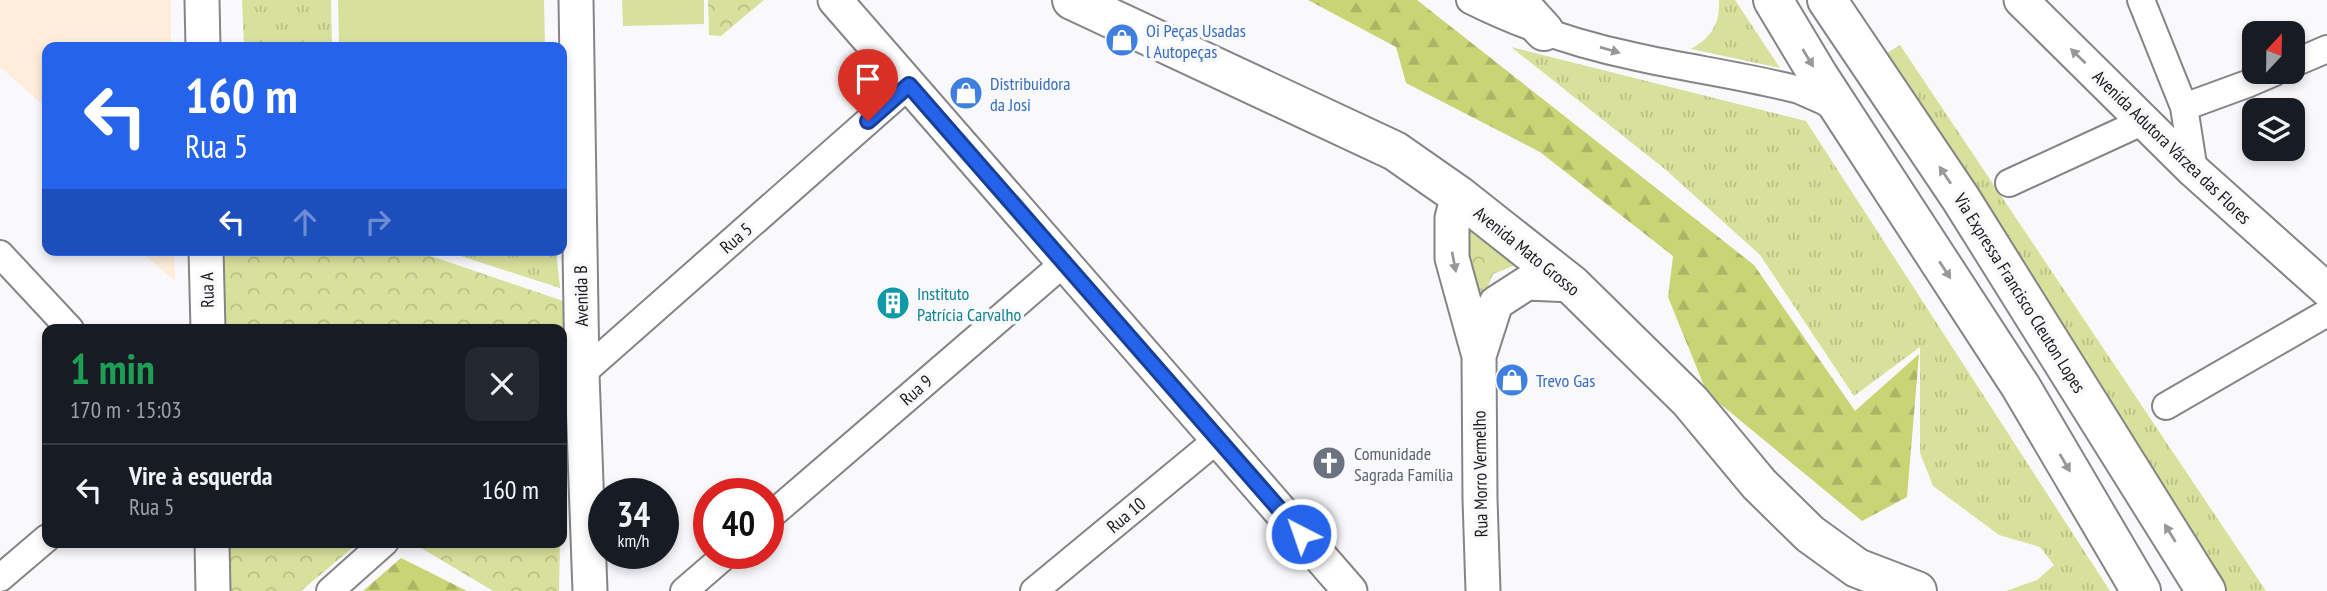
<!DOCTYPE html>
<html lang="pt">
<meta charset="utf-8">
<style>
:root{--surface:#171b24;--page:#242831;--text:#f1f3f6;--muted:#9ea1a6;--line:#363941}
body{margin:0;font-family:"PT Sans Narrow",sans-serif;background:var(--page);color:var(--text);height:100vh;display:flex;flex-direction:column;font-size:26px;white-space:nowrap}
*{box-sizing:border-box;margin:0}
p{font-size:23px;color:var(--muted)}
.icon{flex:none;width:38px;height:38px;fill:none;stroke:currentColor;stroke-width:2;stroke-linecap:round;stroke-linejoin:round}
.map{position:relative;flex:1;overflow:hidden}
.panel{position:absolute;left:42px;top:324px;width:525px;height:224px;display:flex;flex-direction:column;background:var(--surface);border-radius:14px;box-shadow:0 4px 10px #0003}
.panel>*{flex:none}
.guide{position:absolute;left:42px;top:42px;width:525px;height:214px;border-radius:14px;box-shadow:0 4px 10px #0003;background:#2563eb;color:#fff;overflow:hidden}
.needle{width:46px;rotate:22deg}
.fabs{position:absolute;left:2242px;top:21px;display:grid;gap:14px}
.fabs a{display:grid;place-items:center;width:63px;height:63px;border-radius:14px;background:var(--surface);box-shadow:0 4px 10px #0003;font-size:35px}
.speed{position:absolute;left:588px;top:478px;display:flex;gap:14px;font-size:35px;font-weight:700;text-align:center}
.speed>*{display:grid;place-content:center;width:91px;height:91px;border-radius:50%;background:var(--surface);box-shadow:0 4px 10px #0003;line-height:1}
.speed small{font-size:18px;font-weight:400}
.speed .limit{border:10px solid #d22;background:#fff;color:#111}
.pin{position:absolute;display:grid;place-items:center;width:60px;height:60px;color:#fff;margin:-72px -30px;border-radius:50% 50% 50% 0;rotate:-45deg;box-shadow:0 0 7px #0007}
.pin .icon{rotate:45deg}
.me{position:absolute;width:77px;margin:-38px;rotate:319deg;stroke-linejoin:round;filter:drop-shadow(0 0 5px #0008)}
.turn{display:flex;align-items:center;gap:24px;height:147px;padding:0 28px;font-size:32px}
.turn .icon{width:91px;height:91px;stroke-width:2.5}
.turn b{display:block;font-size:49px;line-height:60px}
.lanes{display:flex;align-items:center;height:66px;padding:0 28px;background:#0003;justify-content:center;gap:35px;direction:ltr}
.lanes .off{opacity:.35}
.round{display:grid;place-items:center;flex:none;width:74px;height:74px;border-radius:14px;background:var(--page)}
.overview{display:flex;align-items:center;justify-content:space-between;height:119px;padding:0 28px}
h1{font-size:42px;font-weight:700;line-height:52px;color:#1e9e55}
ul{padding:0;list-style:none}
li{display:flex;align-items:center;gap:21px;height:91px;padding:0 28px;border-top:2px solid var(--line)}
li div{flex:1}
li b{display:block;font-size:26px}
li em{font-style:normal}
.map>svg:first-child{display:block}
.education{fill:#fdedda}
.grass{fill:url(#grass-tufts)}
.forest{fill:url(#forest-firs)}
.park{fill:url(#park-crowns)}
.pitch{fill:#d8e19c}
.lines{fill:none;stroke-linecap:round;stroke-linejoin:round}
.minor-casing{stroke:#848587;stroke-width:30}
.tertiary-casing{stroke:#848587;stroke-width:37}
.secondary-casing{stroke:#848587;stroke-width:42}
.trunk-casing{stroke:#848587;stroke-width:42}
.minor{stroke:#fff;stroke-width:26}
.tertiary{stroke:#fff;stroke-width:33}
.secondary{stroke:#fff;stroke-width:38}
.trunk{stroke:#fff;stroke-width:38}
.oneway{fill:#989898}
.route-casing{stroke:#184099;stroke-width:18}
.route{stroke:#2563eb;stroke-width:12}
.labels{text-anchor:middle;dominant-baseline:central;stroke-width:7;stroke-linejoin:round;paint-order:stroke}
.shop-label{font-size:18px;fill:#366cbe;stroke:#f9f9fc;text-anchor:start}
.street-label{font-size:18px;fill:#19191a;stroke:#f9f9fc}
.culture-label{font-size:18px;fill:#0d838f;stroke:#f9f9fc;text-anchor:start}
.worship-label{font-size:18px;fill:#5b616d;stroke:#f9f9fc;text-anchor:start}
</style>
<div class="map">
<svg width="2327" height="591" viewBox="0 0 2327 591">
<defs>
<pattern id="grass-tufts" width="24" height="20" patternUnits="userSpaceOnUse" patternTransform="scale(1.75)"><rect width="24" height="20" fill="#d8e19c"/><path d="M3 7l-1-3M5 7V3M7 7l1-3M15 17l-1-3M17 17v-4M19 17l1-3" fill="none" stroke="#b9c086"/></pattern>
<pattern id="forest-firs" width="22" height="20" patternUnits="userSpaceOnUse" patternTransform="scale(1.75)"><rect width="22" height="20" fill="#c9d475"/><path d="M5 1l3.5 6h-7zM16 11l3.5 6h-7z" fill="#acb565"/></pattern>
<pattern id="park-crowns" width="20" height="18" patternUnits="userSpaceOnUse" patternTransform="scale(1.75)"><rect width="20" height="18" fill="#d8e19c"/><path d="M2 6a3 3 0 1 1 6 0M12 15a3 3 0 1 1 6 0" fill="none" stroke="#b9c086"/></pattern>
</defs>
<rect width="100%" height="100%" fill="#f9f9fc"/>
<path class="education" d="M0,0h171v47h-124v61l-47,-41z
M139,250h35l1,31z"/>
<path class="grass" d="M242,0h89l1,47h-88z
M1719,0h16l45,68 -89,-19c20,-12 29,-24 28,-49z
M1900,45l366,546h-48l-336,-535z
M1511,47l295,74 304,470h-104l31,-11 17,-15 -14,-18 -41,-12 -66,-49 -13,-33v-106l-66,49 -94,-141 -94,-85z
M442,250h114l4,38z"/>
<path class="forest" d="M1308,0h109l337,265 101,146 64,-57 -12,143 -45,24 -155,-128 -39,-96 5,-41 -133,-104 -134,-69 -10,-36z
M401,558l66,33h-104z"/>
<path class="park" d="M708,0h56l-43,36 -12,-1z
M1475,218l56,41 -38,15 -17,42 -16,-79z
M220,250h193l156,53 -4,55 -3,2v-31h-340z
M419,542l141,1 -1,48h-66l-77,-46z
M227,543h131l-57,48h-73z"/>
<path class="pitch" d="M338,0h206l1,47h-206z
M622,0h82v24l-81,2z"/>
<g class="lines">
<defs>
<path id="minor" d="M1470,0c52,26 109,45 167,57 54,12 109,19 162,33l25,11 14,9
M2141,0l43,107 10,64
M2292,64l35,-15
M2184,107l63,-23 28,-12
M2009,183l135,-62
M0,254l70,75
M562,391l347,-306
M2166,406l161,-93
M768,518l296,-255
M0,578l47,-40
M330,591l55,-49
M684,591l44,-38
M1034,591l184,-152"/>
<path id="tertiary" d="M202,0l1,47
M576,0l6,374 8,217
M835,0l515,591
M2021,0l173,171 133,119
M1458,195l-6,23v40l27,98 1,143 3,92
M206,250l2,79
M1479,356l17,-53 31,-20 45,2
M212,542l1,49"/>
<path id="secondary" d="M1072,0l323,151 63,44 114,90 118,116 69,83 51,50 47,34 60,23"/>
<path id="trunk" d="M1516,0l28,31
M1773,0l45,75 203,312 120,204
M1827,0l134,199 245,392"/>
</defs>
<use href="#minor" class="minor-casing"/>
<use href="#tertiary" class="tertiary-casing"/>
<use href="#secondary" class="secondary-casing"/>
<use href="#trunk" class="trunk-casing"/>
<use href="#minor" class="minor"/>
<use href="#tertiary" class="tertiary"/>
<use href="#secondary" class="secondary"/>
<use href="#trunk" class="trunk"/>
</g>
<defs><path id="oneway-solid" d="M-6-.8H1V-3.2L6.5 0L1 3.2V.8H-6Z" transform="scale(1.75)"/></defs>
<g class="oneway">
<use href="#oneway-solid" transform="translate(1610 50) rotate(16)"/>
<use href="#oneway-solid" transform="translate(2078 56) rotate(-136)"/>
<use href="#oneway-solid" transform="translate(1808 58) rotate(59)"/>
<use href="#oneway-solid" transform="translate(1945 175) rotate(-124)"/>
<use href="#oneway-solid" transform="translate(1454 262) rotate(79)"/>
<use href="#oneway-solid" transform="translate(1945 270) rotate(57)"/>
<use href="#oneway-solid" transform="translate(2065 463) rotate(60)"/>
<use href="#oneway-solid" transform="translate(2170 533) rotate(-122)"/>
</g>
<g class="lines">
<defs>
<path id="route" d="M868,121l41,-36 392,449"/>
</defs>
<use href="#route" class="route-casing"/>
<use href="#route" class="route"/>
</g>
<defs>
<symbol id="shop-disc" viewBox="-11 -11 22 22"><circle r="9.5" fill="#3f7fe0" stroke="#f9f9fc"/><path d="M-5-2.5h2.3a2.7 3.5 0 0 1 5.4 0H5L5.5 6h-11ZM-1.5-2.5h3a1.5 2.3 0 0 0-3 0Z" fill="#fff"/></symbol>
<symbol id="building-disc" viewBox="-11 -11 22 22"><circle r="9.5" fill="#0f9aa8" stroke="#f9f9fc"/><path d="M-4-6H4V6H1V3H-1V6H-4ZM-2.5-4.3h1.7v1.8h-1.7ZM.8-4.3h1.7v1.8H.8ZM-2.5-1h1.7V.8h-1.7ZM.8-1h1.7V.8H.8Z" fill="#fff"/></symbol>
<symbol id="church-disc" viewBox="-11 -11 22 22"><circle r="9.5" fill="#6b7280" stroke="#f9f9fc"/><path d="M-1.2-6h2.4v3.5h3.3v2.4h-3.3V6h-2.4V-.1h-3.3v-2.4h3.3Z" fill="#fff"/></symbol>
</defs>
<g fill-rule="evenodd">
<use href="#shop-disc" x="1103" y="21" width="38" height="38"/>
<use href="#shop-disc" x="947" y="74" width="38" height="38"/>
<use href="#building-disc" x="874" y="284" width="38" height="38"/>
<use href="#shop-disc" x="1493" y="361" width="38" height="38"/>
<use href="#church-disc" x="1310" y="444" width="38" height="38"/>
</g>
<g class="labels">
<g class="shop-label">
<text x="1146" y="30">Oi Peças Usadas<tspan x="1146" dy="21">l Autopeças</tspan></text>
<text x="990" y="83">Distribuidora<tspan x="990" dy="21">da Josi</tspan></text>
<text x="1536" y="380">Trevo Gas</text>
</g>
<g class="street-label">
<text transform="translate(2172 147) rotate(44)">Avenida Adutora Várzea das Flores</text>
<text transform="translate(736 238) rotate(-41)">Rua 5</text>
<text transform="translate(1527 251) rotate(39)">Avenida Mato Grosso</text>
<text transform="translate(207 290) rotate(-91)">Rua A</text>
<text transform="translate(2020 293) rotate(58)">Via Expressa Francisco Cleuton Lopes</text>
<text transform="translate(581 296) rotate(-91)">Avenida B</text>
<text transform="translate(916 390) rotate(-41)">Rua 9</text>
<text transform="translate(1480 474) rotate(-91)">Rua Morro Vermelho</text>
<text transform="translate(1126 515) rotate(-40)">Rua 10</text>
</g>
<g class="culture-label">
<text x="917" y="293">Instituto<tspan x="917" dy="21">Patrícia Carvalho</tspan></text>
</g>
<g class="worship-label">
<text x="1354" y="453">Comunidade<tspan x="1354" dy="21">Sagrada Família</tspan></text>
</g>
</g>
</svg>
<div class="fabs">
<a><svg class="needle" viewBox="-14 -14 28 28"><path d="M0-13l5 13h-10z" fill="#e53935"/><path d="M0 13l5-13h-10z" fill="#9ea1a6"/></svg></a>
<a><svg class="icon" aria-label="layers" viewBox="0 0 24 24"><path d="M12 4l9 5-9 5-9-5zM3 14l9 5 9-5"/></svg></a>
</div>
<div class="speed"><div>34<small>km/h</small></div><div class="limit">40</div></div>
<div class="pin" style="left:868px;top:121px;background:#d93025"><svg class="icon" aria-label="arrive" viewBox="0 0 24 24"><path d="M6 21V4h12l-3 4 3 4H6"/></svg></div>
<svg class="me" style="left:1301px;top:534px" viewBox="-20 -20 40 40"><circle r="17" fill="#2563eb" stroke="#fff" stroke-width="3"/><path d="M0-11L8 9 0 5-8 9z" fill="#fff"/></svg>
<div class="guide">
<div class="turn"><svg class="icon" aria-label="left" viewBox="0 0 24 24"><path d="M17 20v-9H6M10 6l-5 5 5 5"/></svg><div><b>160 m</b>Rua 5</div></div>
<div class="lanes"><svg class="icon" aria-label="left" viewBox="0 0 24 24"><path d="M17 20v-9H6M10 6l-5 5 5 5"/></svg><svg class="icon off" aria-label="ahead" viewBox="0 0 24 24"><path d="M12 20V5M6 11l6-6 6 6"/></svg><svg class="icon off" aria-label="right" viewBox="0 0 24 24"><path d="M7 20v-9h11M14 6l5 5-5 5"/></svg></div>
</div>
<section class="panel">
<div class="overview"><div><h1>1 min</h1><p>170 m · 15:03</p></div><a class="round"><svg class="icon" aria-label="close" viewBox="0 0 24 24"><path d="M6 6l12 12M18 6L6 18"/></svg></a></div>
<ul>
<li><svg class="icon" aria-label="left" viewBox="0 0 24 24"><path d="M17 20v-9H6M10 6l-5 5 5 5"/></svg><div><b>Vire à esquerda</b><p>Rua 5</p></div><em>160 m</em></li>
</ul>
</section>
</div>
